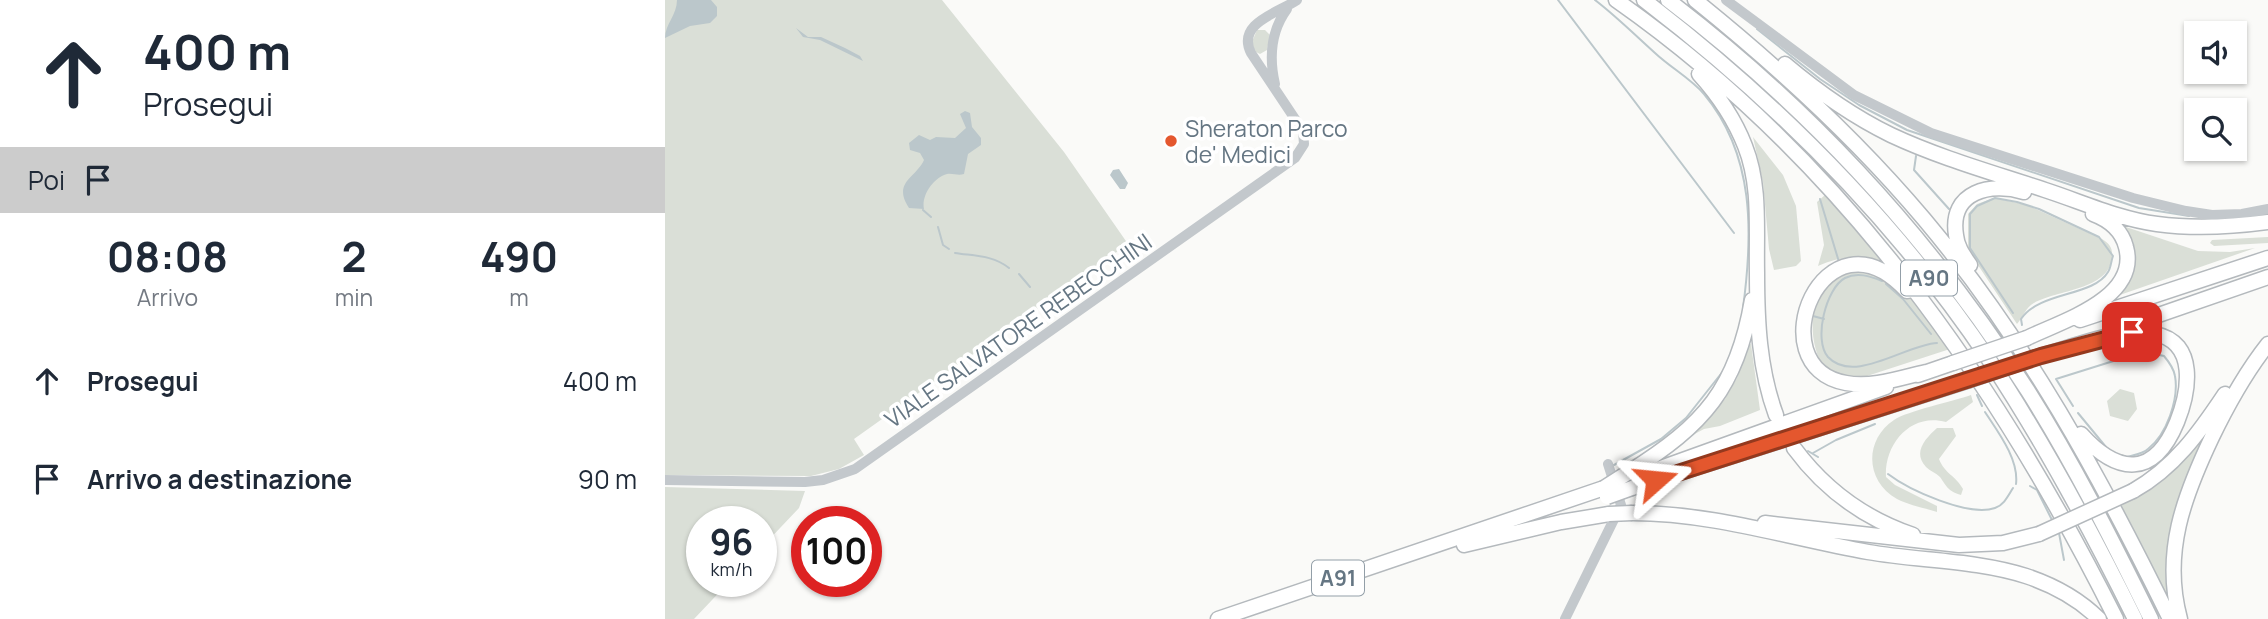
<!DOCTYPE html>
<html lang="it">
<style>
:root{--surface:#fff;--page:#f2f2f3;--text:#1f2937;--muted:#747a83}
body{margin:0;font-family:Manrope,sans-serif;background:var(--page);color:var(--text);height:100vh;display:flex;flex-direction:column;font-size:26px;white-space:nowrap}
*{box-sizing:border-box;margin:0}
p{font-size:23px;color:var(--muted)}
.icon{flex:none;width:38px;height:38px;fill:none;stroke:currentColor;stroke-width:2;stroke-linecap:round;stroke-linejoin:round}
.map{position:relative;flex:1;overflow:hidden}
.details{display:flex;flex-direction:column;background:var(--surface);width:665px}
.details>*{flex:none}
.banner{background:#fff;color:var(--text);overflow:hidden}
.fabs{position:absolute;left:1519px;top:21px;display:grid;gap:14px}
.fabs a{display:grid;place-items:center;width:63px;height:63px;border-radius:0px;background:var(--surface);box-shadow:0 2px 5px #0004;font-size:35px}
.speed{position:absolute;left:21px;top:506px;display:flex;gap:14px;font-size:35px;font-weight:700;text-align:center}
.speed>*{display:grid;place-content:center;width:91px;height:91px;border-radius:50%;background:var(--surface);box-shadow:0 2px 5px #0004;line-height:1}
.speed small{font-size:18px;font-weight:400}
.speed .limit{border:10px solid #d22;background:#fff;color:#111}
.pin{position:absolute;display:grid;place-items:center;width:60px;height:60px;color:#fff;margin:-30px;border-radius:14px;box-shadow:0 4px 10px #0006}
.me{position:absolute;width:77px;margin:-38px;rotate:72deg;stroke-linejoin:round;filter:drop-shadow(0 0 5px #0008)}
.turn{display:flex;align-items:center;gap:24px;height:147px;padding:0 28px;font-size:32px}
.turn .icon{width:91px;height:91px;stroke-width:2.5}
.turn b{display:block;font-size:49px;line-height:60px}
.then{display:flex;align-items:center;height:66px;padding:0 28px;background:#0003;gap:14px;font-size:26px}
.eta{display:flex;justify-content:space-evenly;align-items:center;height:119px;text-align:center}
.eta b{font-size:42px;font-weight:700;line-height:49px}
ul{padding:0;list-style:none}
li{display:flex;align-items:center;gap:21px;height:98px;padding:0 28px}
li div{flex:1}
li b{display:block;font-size:26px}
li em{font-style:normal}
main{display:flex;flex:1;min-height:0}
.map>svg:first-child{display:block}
.green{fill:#dadfd7}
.water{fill:#bbc7cb}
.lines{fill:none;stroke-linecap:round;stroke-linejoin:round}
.stream{stroke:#bbc7cb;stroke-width:2}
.highway-casing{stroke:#b4b9bd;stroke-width:17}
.minor{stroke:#c3c8cc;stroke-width:10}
.highway{stroke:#fff;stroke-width:14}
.highway-bridge-casing{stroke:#b4b9bd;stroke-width:17;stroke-linecap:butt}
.highway-bridge{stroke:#fff;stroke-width:14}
.route-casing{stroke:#94391e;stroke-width:18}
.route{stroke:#e4572e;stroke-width:12}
.poi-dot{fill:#e4572e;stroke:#fff;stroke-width:2.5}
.labels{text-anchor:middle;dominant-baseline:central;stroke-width:7;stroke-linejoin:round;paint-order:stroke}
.shield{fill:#fff;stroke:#939fa8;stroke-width:2}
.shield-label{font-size:21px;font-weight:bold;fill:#657683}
.poi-label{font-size:23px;fill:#657683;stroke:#fff;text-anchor:start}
.street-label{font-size:23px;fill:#657683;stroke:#fff}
</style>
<main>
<section class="details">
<div class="banner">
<div class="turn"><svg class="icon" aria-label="ahead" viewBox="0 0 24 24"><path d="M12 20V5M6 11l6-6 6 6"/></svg><div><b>400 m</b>Prosegui</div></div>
<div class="then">Poi<svg class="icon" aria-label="arrive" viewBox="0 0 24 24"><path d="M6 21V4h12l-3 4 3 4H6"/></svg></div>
</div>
<div class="eta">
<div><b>08:08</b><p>Arrivo</p></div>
<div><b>2</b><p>min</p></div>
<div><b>490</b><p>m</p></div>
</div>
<ul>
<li><svg class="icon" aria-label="ahead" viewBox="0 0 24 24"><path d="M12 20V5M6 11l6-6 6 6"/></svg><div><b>Prosegui</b></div><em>400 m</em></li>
<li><svg class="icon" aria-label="arrive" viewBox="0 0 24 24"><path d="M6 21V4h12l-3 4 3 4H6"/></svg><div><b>Arrivo a destinazione</b></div><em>90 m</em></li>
</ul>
</section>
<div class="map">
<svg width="1603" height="619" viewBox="0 0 1603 619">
<rect width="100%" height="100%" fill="#fafaf8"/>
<path class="green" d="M0,0h277l122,152 64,92 -274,195 10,16 -25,14 -28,7 -146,-1z
M592,30h8l5,5 -3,15 -7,4 -4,-2 -5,-8z
M1088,137l30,38 13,31 5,55 -5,5 -22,4 -5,-21 -6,-67z
M1160,195l66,75c-29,-14 -43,-17 -73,-4l6,-21 -7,-43z
M1329,198l33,7 75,34c7,4 11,9 10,18 -2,33 -56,33 -78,46 -8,4 -11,14 -17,21l-49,-74v-36l9,-10z
M1449,223l84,28 32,1 25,-4 -141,49c28,-33 26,-40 0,-74z
M1603,237v6l-54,3 -4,-3 2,-3z
M1206,270l39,27 40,52 -86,28 -11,2 -30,-12c-17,-31 -15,-76 20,-94 8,-3 20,-2 28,-3z
M1086,344l9,66 -40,16 -16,3 -13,7 34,-37 12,-21 11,-33z
M1455,389l14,4 3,16 -9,12 -18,-5 -3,-15z
M1306,395l2,7 -27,20c-35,-10 -62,22 -60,55l9,8 42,21v6c-12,-4 -29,-7 -40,-13 -32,-18 -33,-59 -3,-79 13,-9 60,-19 77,-25z
M1550,420l-30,75 -13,106 -4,2 -48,-98c46,-23 65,-43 95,-85z
M1272,428h16l3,8 -17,23c6,15 16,16 24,30l-2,6c-13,-4 -14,-8 -21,-18 -4,-4 -10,-6 -14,-10 -14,-15 0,-29 11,-39z
M0,487l140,4 -6,17 -38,40v-26h-59v59h28l-36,38h-29z"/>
<path class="water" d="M12,0h34l6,7v9l-7,7 -20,3 -25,12c0,-14 12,-23 12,-38z
M131,28l12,9h13l24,11 15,8 3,5 -43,-21 -17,-3z
M300,111l5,2 2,14 9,11v7l-13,9 -4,20c-6,2 -11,-1 -17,0 -14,4 -26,22 -23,35l-15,-1c-17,-26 7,-30 15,-48l-4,-7 -10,-3 -1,-7 10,-8 11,5 6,-3 19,1 11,-10 -6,-14z
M454,169l9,14 -3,6h-5l-10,-14 3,-5z"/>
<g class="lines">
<path class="stream" d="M893,0l176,233
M930,0c22,17 40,35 60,53 16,15 35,25 49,41 51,61 49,140 39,214
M1092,29l63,50 39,26 48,25 232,78 50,8
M1251,156l-2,14 35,39
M1155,199l19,63
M258,210l8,7
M273,227l5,18 6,4
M290,253c19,3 38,2 54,15
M354,274l11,13
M1217,281c-12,-5 -25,-9 -37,-3 -19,10 -32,62 -17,79 26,28 79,-13 109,-14
M1221,284l17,15 28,35
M380,300l1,1
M1348,313l-43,-65v-34l7,-8 18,-8 22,4 22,7 60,28 14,19c-2,5 -2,12 -5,16 -15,25 -68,19 -87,47l1,6
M1148,316l11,3
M1312,395l5,11
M1408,406l-17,-27 83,-26 7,-1 18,4c5,6 10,13 11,20 4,23 -8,58 -27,73 -5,5 -15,6 -21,8l-7,-2
M1320,412c13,20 34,47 31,72
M1413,413l28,34
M1143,451l10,6
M1148,453l23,-13 39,-16
M949,465l47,-26 25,-21 38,-48
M1223,474c21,16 80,43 107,34 9,-3 13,-12 18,-20
M1365,486l7,4 16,32
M1394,533l5,27"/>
<defs>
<path id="highway" d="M951,0c224,157 379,377 500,619
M979,0c133,102 253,222 346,361 55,83 101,169 145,258
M1003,0c142,108 264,241 360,391 46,73 85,151 123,228
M1030,0c82,66 161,138 229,219 102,121 177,259 246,400
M1120,64c32,27 67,52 106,71 49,23 103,38 154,55 37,12 74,29 112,34 37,5 74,3 111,-2
M1034,74c20,22 35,44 46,72 16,40 11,84 12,127 0,47 2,96 19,142
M1305,265c-6,-9 -13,-18 -14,-30 -7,-44 35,-53 68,-43
M1242,291c-83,-90 -151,76 -61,92 26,5 54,-5 80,-11
M1415,320l188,-62
M1456,328l147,-51
M1362,338c35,-17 113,-40 99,-91 -4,-16 -17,-27 -33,-33
M1375,356c34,-9 80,-29 115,-22 43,8 34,58 22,88 -23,56 -59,53 -96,12
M1253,375l35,-12
M1129,448c31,42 69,70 119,87
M964,472c75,-47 108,-84 123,-172
M965,479l256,-92
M967,488l335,-107
M1468,491c41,-23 66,-58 92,-97
M967,513c81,0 157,25 236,39 52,9 108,8 158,24 27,9 53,23 73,43
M1100,523l194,22 44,-2 36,-9
M799,545l97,-23 48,-8
M553,619l386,-131
M1515,619c-18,-66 4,-123 32,-182 16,-33 33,-64 56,-93"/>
</defs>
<use href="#highway" class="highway-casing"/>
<path class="minor" d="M1061,0l128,95 77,38 202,65 53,13 26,4 30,-1 26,-5
M610,84c-6,-26 -4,-53 12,-75
M0,480l140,2 18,-2 32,-11 440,-311 9,-14 -1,-13 -52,-78c-15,-30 27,-40 46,-53
M900,619l56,-114 -13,-41"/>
<use href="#highway" class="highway"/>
<defs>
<path id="highway-bridge" d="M1288,363l74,-25
M1302,381l73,-25
M939,488l25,-16
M942,497l25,-9
M944,514l23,-1
M1374,534l94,-43"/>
</defs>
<use href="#highway-bridge" class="highway-bridge-casing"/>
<use href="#highway-bridge" class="highway-bridge"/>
</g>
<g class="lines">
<defs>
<path id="route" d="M991,480l385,-124 91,-24"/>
</defs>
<use href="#route" class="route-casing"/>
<use href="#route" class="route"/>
</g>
<circle class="poi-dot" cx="506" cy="141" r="7"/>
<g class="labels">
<g class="shield">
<rect x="1236" y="260.5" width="56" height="35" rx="5"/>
<rect x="647" y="560.5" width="52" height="35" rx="5"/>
</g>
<g class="shield-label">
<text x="1264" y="278">A90</text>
<text x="673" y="578">A91</text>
</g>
<g class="poi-label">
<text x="520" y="128">Sheraton Parco<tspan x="520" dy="26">de' Medici</tspan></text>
</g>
<g class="street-label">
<text transform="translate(353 330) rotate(-35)">VIALE SALVATORE REBECCHINI</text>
</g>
</g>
</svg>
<div class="fabs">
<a><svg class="icon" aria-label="sound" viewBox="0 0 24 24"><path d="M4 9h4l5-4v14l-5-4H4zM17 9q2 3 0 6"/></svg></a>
<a><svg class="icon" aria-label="search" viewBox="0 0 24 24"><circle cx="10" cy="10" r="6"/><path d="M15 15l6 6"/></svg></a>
</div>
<div class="speed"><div>96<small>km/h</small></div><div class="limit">100</div></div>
<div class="pin" style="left:1467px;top:332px;background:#d93025"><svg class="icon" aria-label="arrive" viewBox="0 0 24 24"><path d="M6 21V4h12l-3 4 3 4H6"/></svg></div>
<svg class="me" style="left:991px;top:480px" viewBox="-20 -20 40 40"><path d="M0-17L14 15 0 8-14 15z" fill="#e4572e" stroke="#fff" stroke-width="4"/></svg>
</div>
</main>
